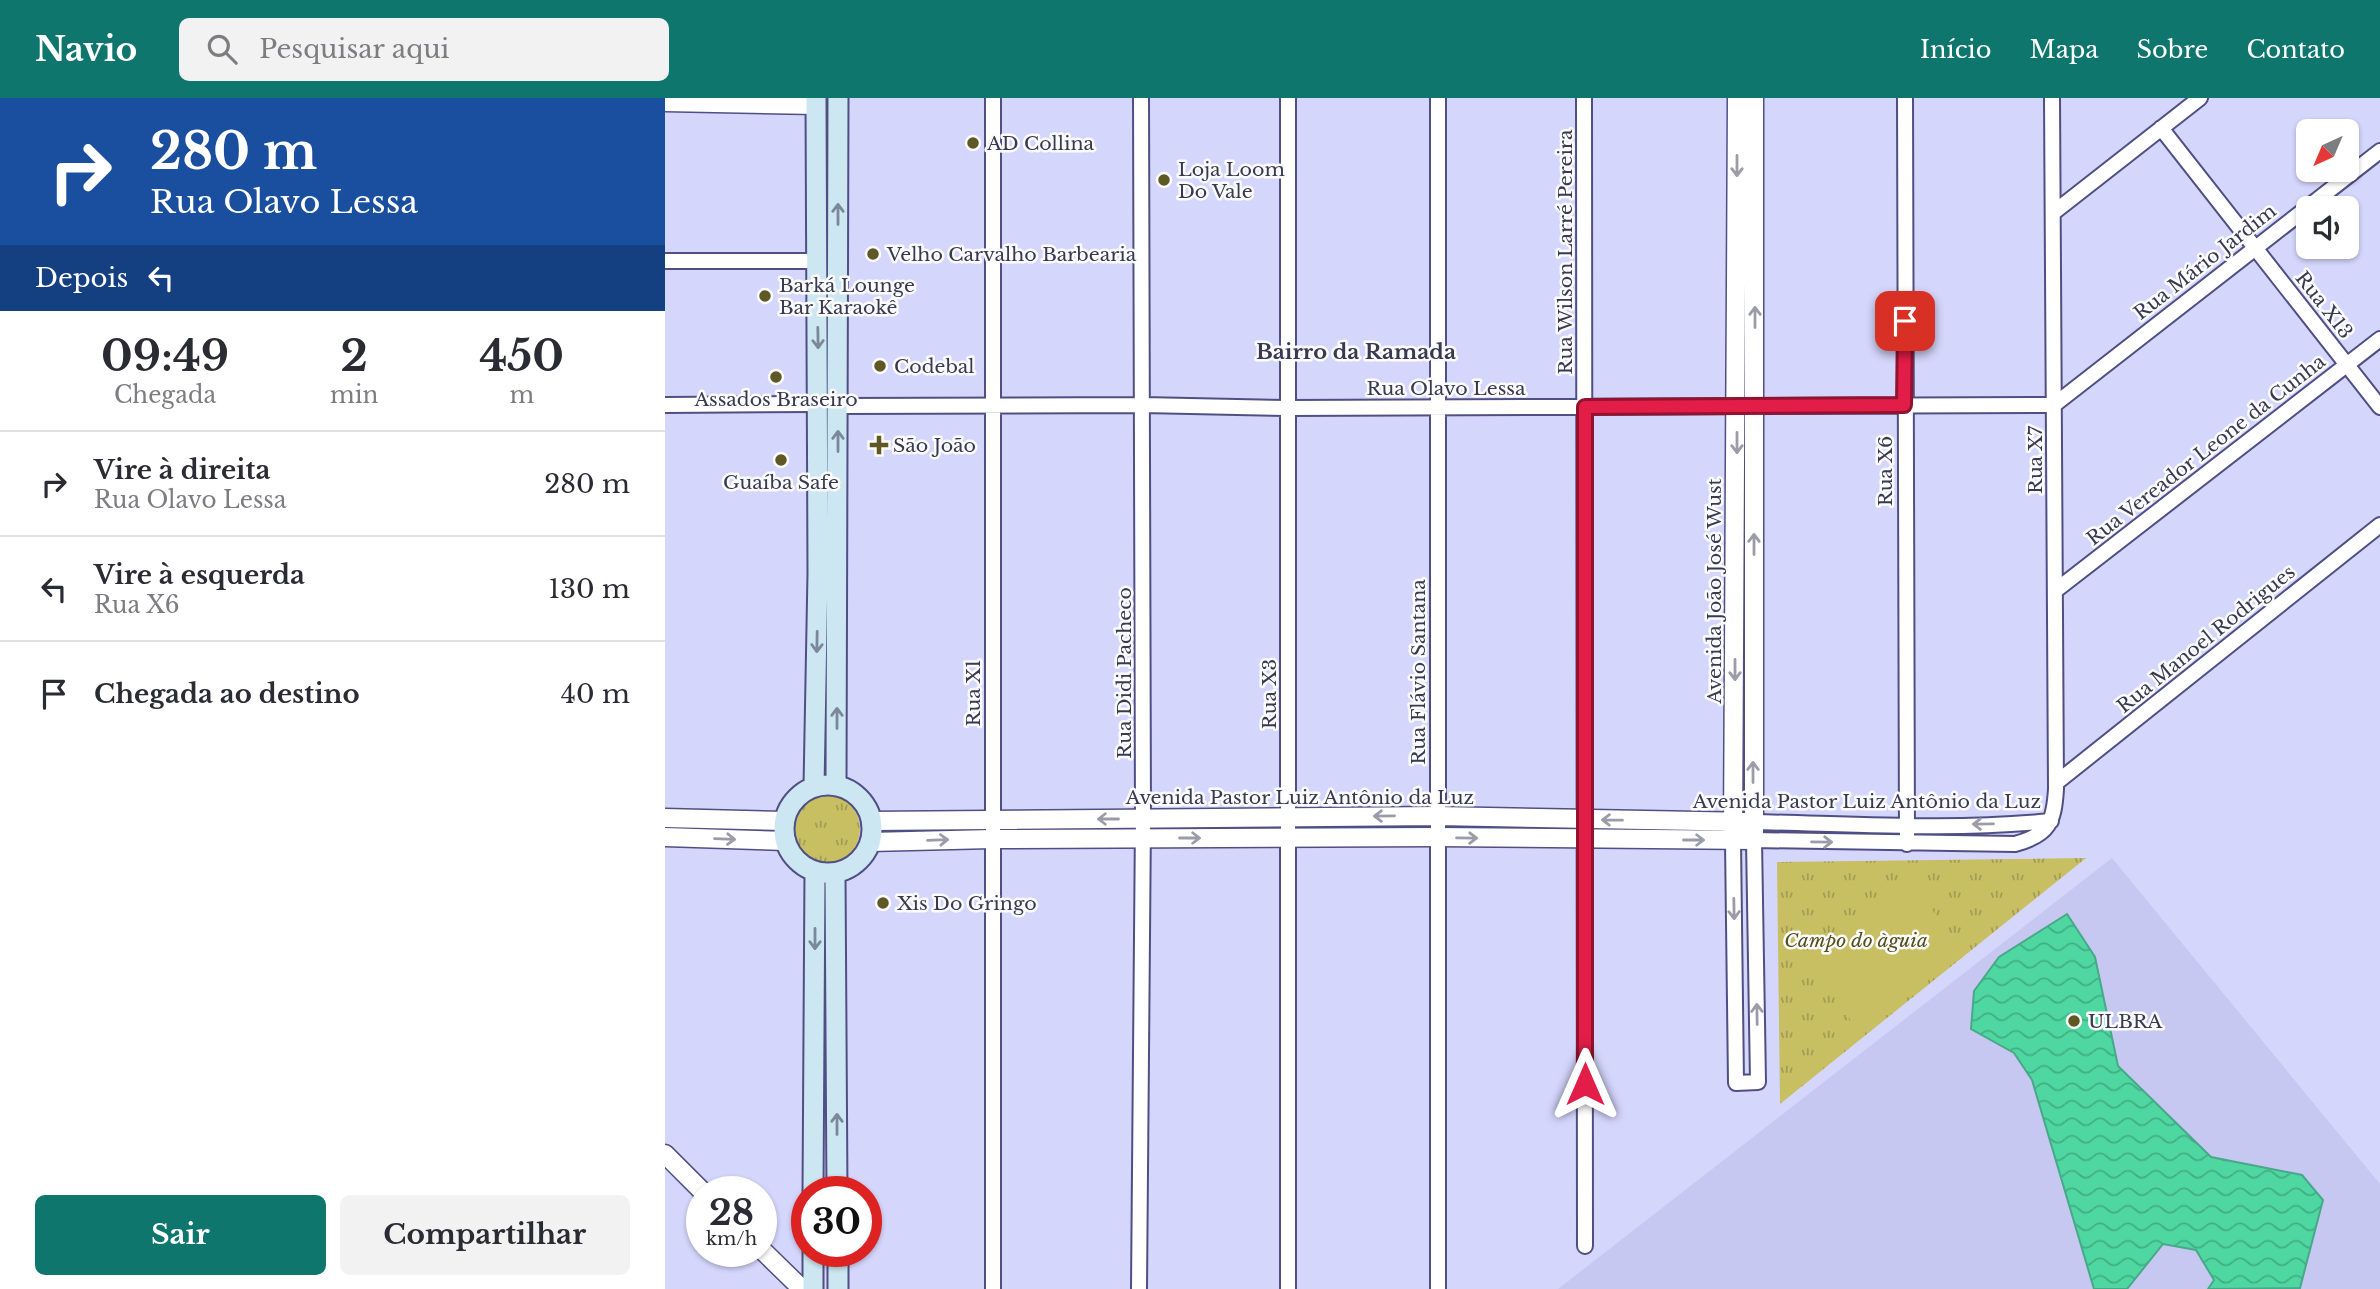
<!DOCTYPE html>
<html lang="pt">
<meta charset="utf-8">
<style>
:root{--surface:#fff;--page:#f2f2f3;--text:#2b2b33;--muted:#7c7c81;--line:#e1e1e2;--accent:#0f766e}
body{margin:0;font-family:"Libre Baskerville",serif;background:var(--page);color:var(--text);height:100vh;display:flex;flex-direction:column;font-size:26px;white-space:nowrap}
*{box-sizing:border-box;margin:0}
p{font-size:23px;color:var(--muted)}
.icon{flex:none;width:38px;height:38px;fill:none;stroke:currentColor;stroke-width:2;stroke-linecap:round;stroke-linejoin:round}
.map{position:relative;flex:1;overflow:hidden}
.drawer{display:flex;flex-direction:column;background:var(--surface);width:665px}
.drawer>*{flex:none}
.top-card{background:#1a4fa0;color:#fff;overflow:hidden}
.needle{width:46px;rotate:224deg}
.controls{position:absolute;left:1631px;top:21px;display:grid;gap:14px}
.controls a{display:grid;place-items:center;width:63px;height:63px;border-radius:10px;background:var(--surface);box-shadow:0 2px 5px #0004;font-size:35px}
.speed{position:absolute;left:21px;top:1078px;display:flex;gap:14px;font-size:35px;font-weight:700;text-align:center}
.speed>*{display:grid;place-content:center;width:91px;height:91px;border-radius:50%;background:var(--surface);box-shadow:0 2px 5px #0004;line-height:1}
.speed small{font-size:18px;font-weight:400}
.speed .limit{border:10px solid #d22;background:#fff;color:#111}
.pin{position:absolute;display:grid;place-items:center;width:60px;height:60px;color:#fff;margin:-30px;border-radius:14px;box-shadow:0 4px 10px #0006}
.me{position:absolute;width:77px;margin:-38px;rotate:0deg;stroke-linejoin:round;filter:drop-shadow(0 0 5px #0008)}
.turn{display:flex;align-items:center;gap:24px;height:147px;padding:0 35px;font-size:32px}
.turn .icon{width:91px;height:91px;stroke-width:2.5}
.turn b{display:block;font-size:49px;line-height:60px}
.then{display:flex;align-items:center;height:66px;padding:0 35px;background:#0003;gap:14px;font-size:26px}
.eta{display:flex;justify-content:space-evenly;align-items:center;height:119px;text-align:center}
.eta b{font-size:42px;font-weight:800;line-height:49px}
.button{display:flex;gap:14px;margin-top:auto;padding:14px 35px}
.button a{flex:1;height:80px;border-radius:10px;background:var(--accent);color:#fff;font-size:28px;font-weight:800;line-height:80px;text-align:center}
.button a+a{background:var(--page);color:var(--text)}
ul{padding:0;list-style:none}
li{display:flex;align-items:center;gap:21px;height:105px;padding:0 35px;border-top:2px solid var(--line)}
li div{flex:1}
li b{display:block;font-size:26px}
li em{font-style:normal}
header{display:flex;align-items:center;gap:42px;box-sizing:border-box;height:98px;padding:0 35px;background:var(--accent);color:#fff}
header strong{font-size:33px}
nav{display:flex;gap:38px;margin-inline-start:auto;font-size:24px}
.search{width:490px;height:63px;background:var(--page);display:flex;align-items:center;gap:18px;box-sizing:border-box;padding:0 24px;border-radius:10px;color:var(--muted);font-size:26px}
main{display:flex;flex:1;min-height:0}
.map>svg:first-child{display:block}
.built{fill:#c7c8f1}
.grass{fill:url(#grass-tufts)}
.garden{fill:#c8bf63}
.water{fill:url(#water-waves);stroke:#48a889;stroke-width:2}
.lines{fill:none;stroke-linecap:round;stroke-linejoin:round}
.minor-casing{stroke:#504f84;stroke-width:18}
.tertiary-casing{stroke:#504f84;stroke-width:21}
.secondary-casing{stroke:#504f84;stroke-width:23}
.minor{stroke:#fff;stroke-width:14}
.tertiary{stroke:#fff;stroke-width:18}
.secondary{stroke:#cce7f1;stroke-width:19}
.oneway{stroke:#9c9ca8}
.oneway2{stroke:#7b879a}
.route-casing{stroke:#92132f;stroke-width:18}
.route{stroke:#e11d48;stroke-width:12}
.poi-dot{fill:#5e5825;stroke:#fbfbfb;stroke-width:2.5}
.labels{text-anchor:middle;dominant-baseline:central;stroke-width:5;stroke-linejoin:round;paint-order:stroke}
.poi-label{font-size:19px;fill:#393952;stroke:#fbfbfb;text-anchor:start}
.street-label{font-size:19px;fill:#393952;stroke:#fbfbfb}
.park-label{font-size:19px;font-style:italic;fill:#544f1d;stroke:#fbfbfb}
.neighbourhood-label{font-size:21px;font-weight:bold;fill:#393952;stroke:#fbfbfb}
</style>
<header>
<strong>Navio</strong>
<div class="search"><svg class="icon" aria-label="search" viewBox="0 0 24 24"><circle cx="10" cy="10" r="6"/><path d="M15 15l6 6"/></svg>Pesquisar aqui</div>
<nav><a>Início</a><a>Mapa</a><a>Sobre</a><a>Contato</a></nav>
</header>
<main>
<section class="drawer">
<div class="top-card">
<div class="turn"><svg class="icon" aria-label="right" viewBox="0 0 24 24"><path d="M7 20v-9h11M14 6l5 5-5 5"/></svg><div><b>280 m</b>Rua Olavo Lessa</div></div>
<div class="then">Depois<svg class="icon" aria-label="left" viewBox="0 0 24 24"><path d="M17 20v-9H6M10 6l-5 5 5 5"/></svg></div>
</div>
<div class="eta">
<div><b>09:49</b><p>Chegada</p></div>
<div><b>2</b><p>min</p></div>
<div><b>450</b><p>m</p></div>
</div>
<ul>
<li><svg class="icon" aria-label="right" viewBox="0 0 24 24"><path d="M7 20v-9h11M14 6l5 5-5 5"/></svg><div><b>Vire à direita</b><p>Rua Olavo Lessa</p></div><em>280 m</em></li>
<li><svg class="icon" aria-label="left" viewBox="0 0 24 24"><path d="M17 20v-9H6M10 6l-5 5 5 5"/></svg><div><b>Vire à esquerda</b><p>Rua X6</p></div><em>130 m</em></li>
<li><svg class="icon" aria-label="arrive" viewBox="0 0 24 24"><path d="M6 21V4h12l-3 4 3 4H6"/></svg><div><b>Chegada ao destino</b></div><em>40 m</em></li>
</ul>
<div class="button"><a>Sair</a><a>Compartilhar</a></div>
</section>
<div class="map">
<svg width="1715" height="1191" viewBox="0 0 1715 1191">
<defs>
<pattern id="grass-tufts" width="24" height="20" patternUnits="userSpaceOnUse" patternTransform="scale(1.75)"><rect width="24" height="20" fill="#c8bf63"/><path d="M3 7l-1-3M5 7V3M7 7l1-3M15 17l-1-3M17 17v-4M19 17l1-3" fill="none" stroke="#a39c54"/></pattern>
<pattern id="water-waves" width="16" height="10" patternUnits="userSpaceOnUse" patternTransform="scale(1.75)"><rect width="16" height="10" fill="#4ed7a1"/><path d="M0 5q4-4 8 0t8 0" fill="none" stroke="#42af86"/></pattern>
</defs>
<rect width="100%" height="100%" fill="#d5d6fc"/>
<path class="built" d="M1447,760l268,326v105h-822z"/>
<path class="grass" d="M125 731a35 35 0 1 1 70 0a35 35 0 1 1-70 0Z
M1421,760l-306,246 -3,-242z"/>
<path class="garden" d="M1250,785l48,74 -108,70 -47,-74z"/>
<path class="water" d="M1402,816l28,43 23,109 93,91 91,18 21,25 -23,88 -92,1 6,-9 -18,-30 -33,-6 -36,45h-33l-62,-209 -18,-27 -43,-24 3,-38 25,-34z"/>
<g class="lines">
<defs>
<path id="minor" d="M328,0v1191
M773,0v1191
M919,0l1,1148
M1240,0l2,746
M1496,30l219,279
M1388,115l147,-115
M0,163h151
M0,307l153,-1
M173,308l305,-1 145,3 766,-3 326,-254
M1390,493l325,-252
M1391,685l324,-258
M1088,724c99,2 200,9 298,-1
M1068,743l3,242 22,-1 -4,-242 261,4c34,-9 39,-22 41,-55l-4,-691
M474,1191l4,-470 -2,-721
M623,1191v-1191"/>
<path id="tertiary" d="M0,4l151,3
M0,720l120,3
M206,723l566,-5 316,6
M1068,735l4,-735
M0,739l121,4
M205,744l122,-3 445,-2 317,3v-742
M0,1056l38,38
M96,1151l41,40"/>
<path id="secondary" d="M119 731a44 44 0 1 1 88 0a44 44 0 1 1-88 0Z
M171,688l2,-688
M149,689l4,-214 -2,-475
M170,775l2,319
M148,1094l2,-321
M173,1153v38
M148,1191v-38"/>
</defs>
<use href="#minor" class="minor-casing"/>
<use href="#tertiary" class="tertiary-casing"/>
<use href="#secondary" class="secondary-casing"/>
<use href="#minor" class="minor"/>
<use href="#tertiary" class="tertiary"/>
<use href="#secondary" class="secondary"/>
</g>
<defs><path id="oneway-shaft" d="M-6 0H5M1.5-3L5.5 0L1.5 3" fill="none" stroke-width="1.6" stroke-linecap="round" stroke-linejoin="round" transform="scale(1.75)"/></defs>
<g class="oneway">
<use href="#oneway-shaft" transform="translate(1072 68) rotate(90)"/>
<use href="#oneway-shaft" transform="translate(1090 219) rotate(-90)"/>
<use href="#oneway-shaft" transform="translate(1072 345) rotate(90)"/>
<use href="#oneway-shaft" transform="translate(1089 446) rotate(-90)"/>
<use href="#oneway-shaft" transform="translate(1070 572) rotate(90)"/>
<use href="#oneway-shaft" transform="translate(1088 674) rotate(-90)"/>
<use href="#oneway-shaft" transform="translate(719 718) rotate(179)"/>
<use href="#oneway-shaft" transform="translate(443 721) rotate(-180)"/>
<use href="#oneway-shaft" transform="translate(947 722) rotate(-179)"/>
<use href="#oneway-shaft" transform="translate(1318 726) rotate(179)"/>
<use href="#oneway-shaft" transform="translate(525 740)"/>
<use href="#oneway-shaft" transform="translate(802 740) rotate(1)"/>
<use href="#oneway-shaft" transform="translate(60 741) rotate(2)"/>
<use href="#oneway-shaft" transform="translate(273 742) rotate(-2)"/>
<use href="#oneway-shaft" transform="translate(1029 742)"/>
<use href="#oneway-shaft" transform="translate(1157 744) rotate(1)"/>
<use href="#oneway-shaft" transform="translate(1069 811) rotate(89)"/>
<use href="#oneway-shaft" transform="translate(1092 916) rotate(-91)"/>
</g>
<g class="oneway2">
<use href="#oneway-shaft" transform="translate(173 116) rotate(-90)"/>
<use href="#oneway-shaft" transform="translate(153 240) rotate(89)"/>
<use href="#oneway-shaft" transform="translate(173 343) rotate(-90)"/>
<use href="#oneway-shaft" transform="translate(152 544) rotate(91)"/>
<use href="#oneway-shaft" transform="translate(172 620) rotate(-90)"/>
<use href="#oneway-shaft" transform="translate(150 841) rotate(90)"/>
<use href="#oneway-shaft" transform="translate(172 1026) rotate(-90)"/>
</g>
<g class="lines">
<defs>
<path id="route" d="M920,986v-677l319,-2 1,-84"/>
</defs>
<use href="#route" class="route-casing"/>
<use href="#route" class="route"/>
</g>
<g class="poi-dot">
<circle cx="308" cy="45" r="7"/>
<circle cx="499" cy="82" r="7"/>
<circle cx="208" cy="156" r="7"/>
<circle cx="100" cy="198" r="7"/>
<circle cx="215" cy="268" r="7"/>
<circle cx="111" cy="279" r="7"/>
<path d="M210.5 336.5h7v7h7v7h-7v7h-7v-7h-7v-7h7z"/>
<circle cx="116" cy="362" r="7"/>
<circle cx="218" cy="805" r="7"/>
<circle cx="1409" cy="923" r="7"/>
</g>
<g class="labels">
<g class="poi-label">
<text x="322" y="45">AD Collina</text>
<text x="513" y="71">Loja Loom<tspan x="513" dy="22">Do Vale</tspan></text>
<text x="222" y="156">Velho Carvalho Barbearia</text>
<text x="114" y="187">Barká Lounge<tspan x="114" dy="22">Bar Karaokê</tspan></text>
<text x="229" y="268">Codebal</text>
<text x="111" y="301" text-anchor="middle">Assados Braseiro</text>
<text x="228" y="347">São João</text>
<text x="116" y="384" text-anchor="middle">Guaíba Safe</text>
<text x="232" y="805">Xis Do Gringo</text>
<text x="1423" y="923">ULBRA</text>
</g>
<g class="street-label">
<text transform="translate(900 154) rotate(-90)">Rua Wilson Larré Pereira</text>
<text transform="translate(1540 164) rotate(-38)">Rua Mário Jardim</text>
<text transform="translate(1659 207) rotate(52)">Rua X13</text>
<text x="781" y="290">Rua Olavo Lessa</text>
<text transform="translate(1541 352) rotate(-38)">Rua Vereador Leone da Cunha</text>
<text transform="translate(1370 362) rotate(-90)">Rua X7</text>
<text transform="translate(1220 373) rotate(-90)">Rua X6</text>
<text transform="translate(1049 493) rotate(-90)">Avenida João José Wust</text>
<text transform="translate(1541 541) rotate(-39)">Rua Manoel Rodrigues</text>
<text transform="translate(753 574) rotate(-90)">Rua Flávio Santana</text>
<text transform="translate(459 575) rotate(-90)">Rua Didi Pacheco</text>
<text transform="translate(308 595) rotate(-90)">Rua X1</text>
<text transform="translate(604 596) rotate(-90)">Rua X3</text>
<text x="635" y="699">Avenida Pastor Luiz Antônio da Luz</text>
<text x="1202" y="703">Avenida Pastor Luiz Antônio da Luz</text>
</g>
<g class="park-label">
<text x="1191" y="842">Campo do àguia</text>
</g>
<g class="neighbourhood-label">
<text x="691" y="254">Bairro da Ramada</text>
</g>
</g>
</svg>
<div class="controls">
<a><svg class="needle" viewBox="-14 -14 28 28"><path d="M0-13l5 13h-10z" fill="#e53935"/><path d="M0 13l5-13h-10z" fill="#7c7c81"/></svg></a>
<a><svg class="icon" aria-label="sound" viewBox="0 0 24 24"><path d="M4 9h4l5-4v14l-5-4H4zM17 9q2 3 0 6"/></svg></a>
</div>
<div class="speed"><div>28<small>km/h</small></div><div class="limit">30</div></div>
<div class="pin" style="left:1240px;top:223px;background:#d93025"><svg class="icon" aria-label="arrive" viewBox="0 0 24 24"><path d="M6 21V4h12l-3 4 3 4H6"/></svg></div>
<svg class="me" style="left:920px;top:986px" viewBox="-20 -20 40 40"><path d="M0-17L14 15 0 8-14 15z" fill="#e11d48" stroke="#fff" stroke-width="4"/></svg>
</div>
</main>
